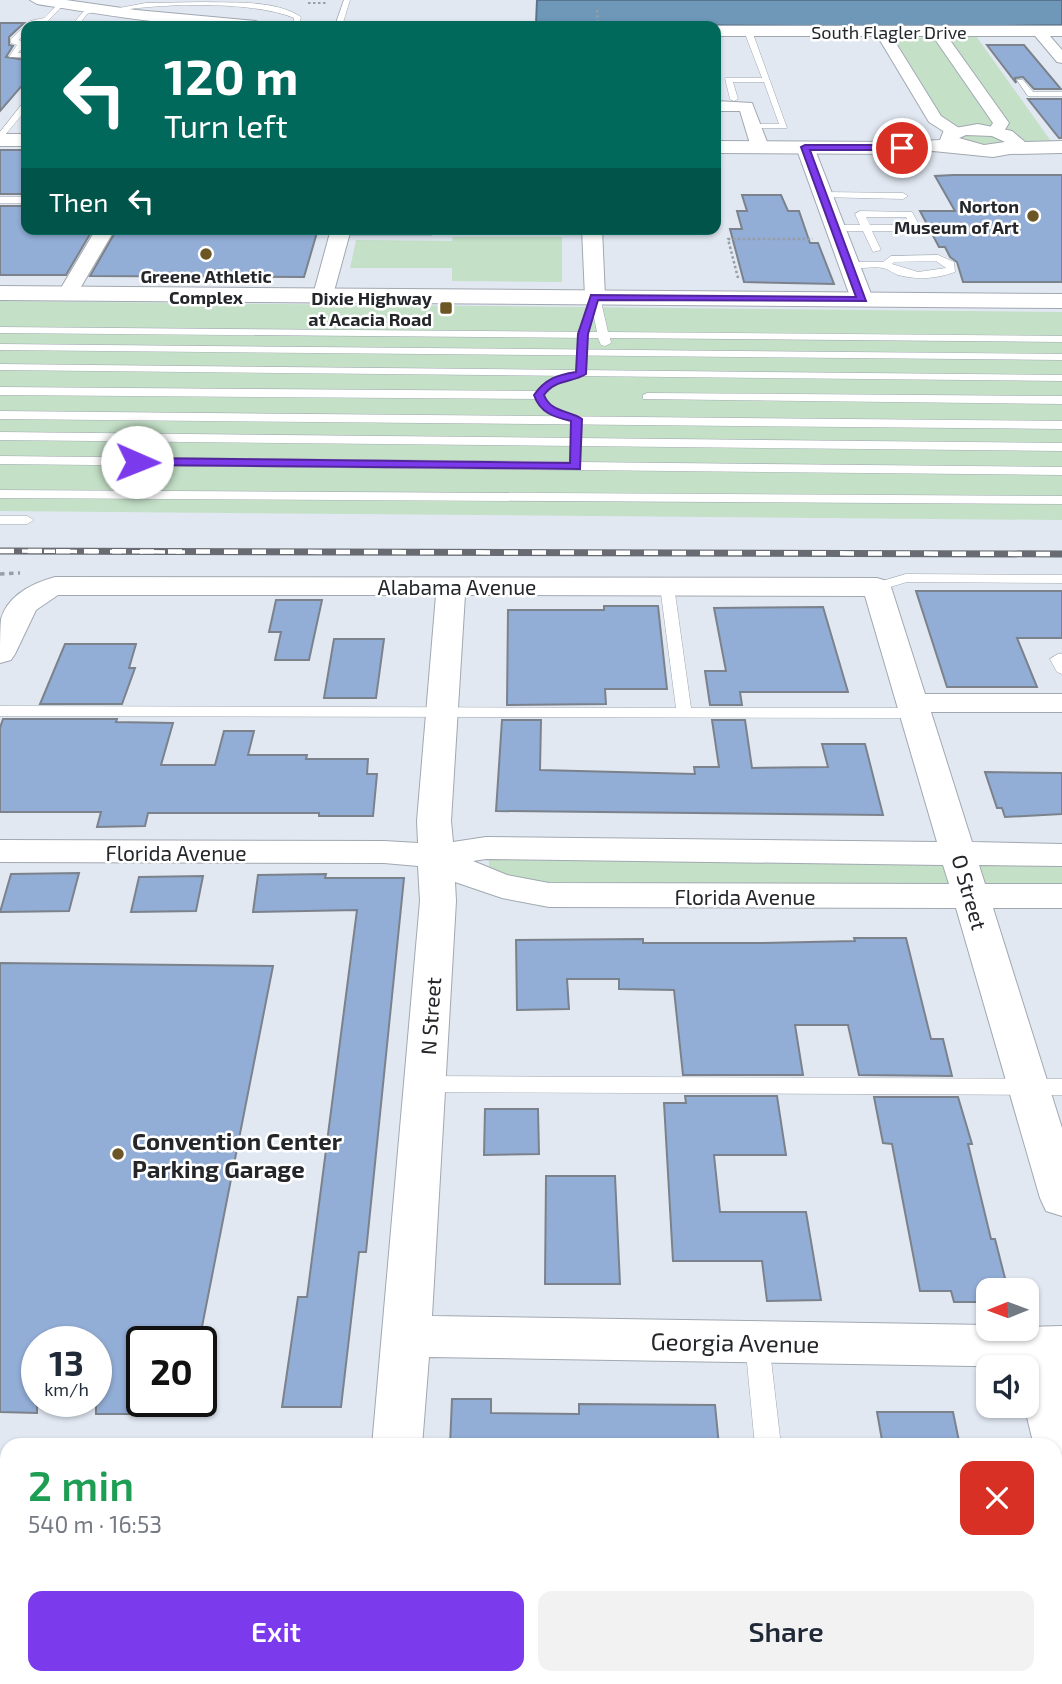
<!DOCTYPE html>
<meta charset="utf-8">
<style>
:root{--surface:#fff;--page:#f2f2f3;--text:#1f2937;--muted:#747a83;--accent:#7c3aed}
body{margin:0;font-family:"Exo 2",sans-serif;background:var(--page);color:var(--text);height:100vh;display:flex;flex-direction:column;font-size:26px;white-space:nowrap}
*{box-sizing:border-box;margin:0}
p{font-size:23px;color:var(--muted)}
.icon{flex:none;width:38px;height:38px;fill:none;stroke:currentColor;stroke-width:2;stroke-linecap:round;stroke-linejoin:round}
.map{position:relative;flex:1;overflow:hidden}
.side{position:absolute;left:0px;top:1438px;width:1062px;height:247px;display:flex;flex-direction:column;background:var(--surface);border-radius:21px 21px 0 0;box-shadow:0 2px 5px #0004}
.side>*{flex:none}
.guide{position:absolute;left:21px;top:21px;width:700px;height:214px;border-radius:14px;box-shadow:0 2px 5px #0004;background:#00695c;color:#fff;overflow:hidden}
.needle{width:46px;rotate:269deg}
.fabs{position:absolute;left:976px;top:1278px;display:grid;gap:14px}
.fabs a{display:grid;place-items:center;width:63px;height:63px;border-radius:14px;background:var(--surface);box-shadow:0 2px 5px #0004;font-size:35px}
.speed{position:absolute;left:21px;top:1326px;display:flex;gap:14px;font-size:35px;font-weight:700;text-align:center}
.speed>*{display:grid;place-content:center;width:91px;height:91px;border-radius:50%;background:var(--surface);box-shadow:0 2px 5px #0004;line-height:1}
.speed small{font-size:18px;font-weight:400}
.speed .limit{border:4px solid #111;border-radius:10px;background:#fff;color:#111}
.pin{position:absolute;display:grid;place-items:center;width:60px;height:60px;color:#fff;margin:-30px;border:4px solid #fff;border-radius:50%;box-shadow:0 2px 7px #0007}
.me{position:absolute;width:77px;margin:-38px;rotate:91deg;stroke-linejoin:round;filter:drop-shadow(0 0 5px #0008)}
.turn{display:flex;align-items:center;gap:24px;height:147px;padding:0 28px;font-size:32px}
.turn .icon{width:91px;height:91px;stroke-width:2.5}
.turn b{display:block;font-size:49px;line-height:60px}
.then{display:flex;align-items:center;height:66px;padding:0 28px;background:#0003;gap:14px;font-size:26px}
.round{display:grid;place-items:center;flex:none;width:74px;height:74px;border-radius:14px;background:var(--page)}
.head{display:flex;align-items:center;justify-content:space-between;height:119px;padding:0 28px}
h1{font-size:42px;font-weight:600;line-height:52px;color:#1e9e55}
.button{display:flex;gap:14px;margin-top:auto;padding:14px 28px}
.button a{flex:1;height:80px;border-radius:14px;background:var(--accent);color:#fff;font-size:28px;font-weight:600;line-height:80px;text-align:center}
.button a+a{background:var(--page);color:var(--text)}
.map>svg:first-child{display:block}
.green{fill:#c4e0c7}
.water{fill:#6e97b8;stroke:#58758d;stroke-width:2}
.building{fill:#92add6;stroke:#7b828b;stroke-width:2}
.lines{fill:none;stroke-linecap:round;stroke-linejoin:round}
.service-casing{stroke:#a1a8b1;stroke-width:1}
.minor-casing{stroke:#a1a8b1;stroke-width:2}
.tertiary-casing{stroke:#a1a8b1;stroke-width:2}
.primary-casing{stroke:#a1a8b1;stroke-width:2}
.path-far2{stroke:#999ea6;stroke-width:2;stroke-dasharray:2.5 2.5;stroke-linecap:butt}
.path-far1{stroke:#999ea6;stroke-width:2.5;stroke-dasharray:2.5 2.5;stroke-linecap:butt}
.path{stroke:#999ea6;stroke-width:3.5;stroke-dasharray:4.5 4.5;stroke-linecap:butt}
.service{fill:#fff;fill-rule:evenodd}
.minor{fill:#fff;fill-rule:evenodd}
.tertiary{fill:#fff;fill-rule:evenodd}
.primary{fill:#fff;fill-rule:evenodd}
.rail-far1-casing{stroke:#686c72;stroke-width:5}
.rail-casing{stroke:#686c72;stroke-width:7}
.rail-far1{stroke:#fff;stroke-width:3.5;stroke-dasharray:11;stroke-linecap:butt}
.rail{stroke:#fff;stroke-width:4.5;stroke-dasharray:14;stroke-linecap:butt}
.route{fill:#7c3aed;stroke:#51269a;stroke-width:2}
.poi-dot{fill:#6c5625;stroke:#fff;stroke-width:2.5}
.labels{text-anchor:middle;dominant-baseline:central;stroke-width:5;stroke-linejoin:round;paint-order:stroke}
.far-street-label{font-size:18px;fill:#24262a;stroke:#fff}
.far-poi-label{font-size:18px;font-weight:bold;fill:#24262a;stroke:#fff;text-anchor:end}
.street-label{font-size:21px;fill:#24262a;stroke:#fff}
.near-poi-label{font-size:24px;font-weight:bold;fill:#24262a;stroke:#fff;text-anchor:start}
.near-street-label{font-size:24px;fill:#24262a;stroke:#fff}
</style>
<div class="map">
<svg width="1062" height="1684" viewBox="0 0 1062 1684">
<rect width="100%" height="100%" fill="#e1e8f2"/>
<path class="green" d="M976,36l82,115 -113,-2 -2,-31 -49,-80z
M453,237h109v45l-110,-1v-13h-102l6,-28 96,1z
M0,301l1062,11v208l-1062,-9z
M489,860l573,3v25l-522,-2 -51,-16z"/>
<path class="water" d="M537,0h525v25l-126,2 -400,-3z"/>
<path class="building" d="M0,23h24l-15,14v8l4,1 -7,11 20,3v21l-26,30z
M987,45h37l37,44h-27l-11,-12 -8,1 1,5z
M1028,99h34v39h-3z
M0,150h26v44h-26z
M953,175h109v107h-99l-6,-20 -7,-5 -5,-10h-6l-19,-36h35l-20,-35z
M742,195h39l7,16h11l11,32h8l16,41 -90,-2 -14,-53h12l-5,-18h10z
M0,206h26v23h67l-27,46h-66z
M117,229h201l-14,48 -214,-1z
M916,591h146v47h-45l20,49h-90z
M276,600h46l-13,60h-34l6,-28h-12z
M604,606h54l9,83h-62l1,15 -99,1 1,-95h96z
M823,607l25,85h-108l2,13h-32l-5,-34h21l-12,-63z
M334,639h50l-8,59h-52z
M65,644h71l-7,24h6l-13,36h-82z
M3,719h114l-1,3 57,1 -12,42h54l9,-34h30l-6,24h59l-1,4h62l-1,15h10l-4,42h-54v-3h-171l-3,13 -48,1 4,-15h-101v-84z
M502,720h39l-1,50 155,4 -1,-7h25l-7,-47h33l7,48 76,-1 -6,-23h43l18,71 -387,-4z
M985,772l77,1v41l-57,3 -3,-9h-5z
M79,873l-10,38 -69,1 11,-38z
M326,874l-1,4h79l-38,374h-7l-18,155h-59l16,-110h9l50,-387 -104,2 5,-37z
M203,876l-7,35 -65,1 8,-35z
M854,938h52l25,101h12l9,37 -93,-1 -11,-50h-53l8,50h-120l-9,-85 -55,-1v-10h-52l2,30 -52,1 -1,-70 127,-1v4h120l92,-2z
M0,963l273,3 -74,376h-57v72h-46v-72h-59v71l-37,-1z
M685,1096h92l9,59h-72l6,57h86l15,88 -54,1 -5,-40h-89l-9,-158h22z
M874,1097h84l14,47h-4l23,95h4l13,51h-19v12h-35l-3,-11h-31l-28,-147 -9,-1z
M485,1109h53l1,45 -55,1z
M546,1176h69l5,108h-75z
M452,1399h39v14l88,1v-10l136,1 4,41h-269z
M877,1412h76l7,34h-77z"/>
<g class="lines">
<defs>
<path id="service" d="M344,0h6l-8,26h-7z
M206,2c30,1 70,-2 95,15l-2,9h-6l1,-8c-43,-18 -142,-15 -188,-5l-3,-2 43,-8z
M59,3l5,1 -16,17 -22,5v6l-7,8 7,4 -8,9h8v4h-17l8,-12 -6,-2v-4l19,-18 14,-3z
M97,7l2,3 -12,4 -9,12h-7l12,-14z
M748,29l4,2 35,97h-34l-4,-2 4,-2h26l-15,-42h-31l5,17 -4,2 -4,-2 -5,-21h37l-18,-47z
M1017,80h6l10,12h29v4h-34z
M23,103h3v7l-26,31v-9z
M823,192l80,1 5,3 -5,3 -83,-2 -2,-2z
M0,197h26v6h-26z
M860,211l52,1 9,16 -5,3h-44l9,19 -8,2 -10,-21h-28l-5,-3 5,-3h25l-5,-11zM866,217h40l4,8h-40z
M339,229h99l-6,6h-92l-5,-3z
M938,255l16,7 1,10c-19,7 -38,8 -57,3 -5,-2 -10,-6 -15,-7 -13,-3 -28,4 -39,-3l5,-3h34l8,-6zM936,261l10,7 -28,4 -26,-8 2,-2z
M595,294l5,3 8,35 454,4v6l-452,-4 1,5 -6,3 -4,-1 -3,-7 -598,-5v-6l597,5 -7,-35z
M0,344l1062,10v6l-1062,-10z
M0,364l1062,11v6l-1062,-11z
M0,387l539,4 6,4 -6,4 -539,-4z
M647,393l415,3v8l-419,-5v-4z
M0,411l1062,10v8l-1062,-10z
M0,432l1062,11v8l-1062,-11z
M0,456l1062,11v8l-1062,-11z
M0,490l1062,6v8l-1062,-6z
M0,516h27l7,4 -7,4h-27z
M906,574l156,1v8l-155,-1 -30,9 -7,-4 2,-3z
M667,582l7,4 17,122h225l8,5 -8,5 -916,-2v-10l676,2 -16,-122z
M1058,654h4v20l-5,-2 -7,-13z
M425,1076l637,3v16l-637,-3 -7,-2 -3,-6 3,-6z
M757,1331l8,4 4,7 12,104h-26l-10,-104 4,-7z
M776,1678h28l1,6h-28z"/>
<path id="minor" d="M1038,27l5,1 19,22v13l-5,-1 -26,-31z
M882,28l7,4 52,84 24,16 -2,4h-12l-22,-14 -54,-90z
M937,28l5,1 67,94 -8,13 -6,1 -8,-5 6,-9 -63,-91z
M716,101l36,2 17,44 -3,4h-12l-3,-4 -11,-36h-24z
M805,142l9,5 59,152 -4,4h-14l-4,-4 -55,-152z
M96,229h19l-40,68h-14l-3,-4z
M331,229h20l-18,66 -3,4h-14l-3,-4z
M582,229h20l3,68 -3,4h-14l-3,-4z
M55,577l822,1 10,3 4,6 34,107h137v18h-131l41,130 90,2v22l-83,-1 6,19h77v24h-69l69,220v88l-16,-5 -6,-13 -84,-290 -407,-1 -47,-9 -47,-16 1,19 -24,415 557,9v3l73,-2v154l-7,-3v-31h-21l-10,-41h3v-38l-598,-10 -7,89h-50l48,-545 -2,-35 -34,-3 -384,-1v-22l384,1 34,2 -1,-22 19,-226h-378l-22,15 -21,44 -4,6 -11,3c0,-13 0,-32 1,-44 7,-24 32,-36 54,-42zM465,595l400,1 72,246 -451,-5 -33,5 -2,-21zM486,859l457,6 6,19 -400,-1 -42,-8 -34,-14z
M347,1678h56l-1,6h-56z"/>
<path id="tertiary" d="M30,0h36l70,10 120,11 8,5c-76,4 -152,-10 -227,-22z
M716,26h346v10h-346z
M978,124l34,7 13,11 37,-1v12l-52,1 -17,3 -60,-6 -31,3 -186,-1v-12l186,1 38,-2 4,-10zM966,135l26,1 13,6 -21,3 -25,-7z
M0,134h26v12h-26z"/>
<path id="primary" d="M0,286l1062,8v14l-1062,-8z"/>
</defs>
<use href="#service" class="service-casing"/>
<use href="#minor" class="minor-casing"/>
<use href="#tertiary" class="tertiary-casing"/>
<use href="#primary" class="primary-casing"/>
<path class="path-far2" d="M308,3h19
M597,10l1,16
M358,23l212,3"/>
<path class="path-far1" d="M738,278l-10,-39h85"/>
<path class="path" d="M0,574l20,-1"/>
<use href="#service" class="service"/>
<use href="#minor" class="minor"/>
<use href="#tertiary" class="tertiary"/>
<use href="#primary" class="primary"/>
<defs>
<path id="rail-far1" d="M0,551l185,1"/>
<path id="rail" d="M0,551l1062,3"/>
</defs>
<use href="#rail-far1" class="rail-far1-casing"/>
<use href="#rail" class="rail-casing"/>
<use href="#rail-far1" class="rail-far1"/>
<use href="#rail" class="rail"/>
</g>
<path class="route" d="M805,145h97l4,3 -4,2h-92l56,151 -268,-1 -10,34 -2,40c-14,9 -31,5 -42,21 7,18 25,15 38,24l-2,50 -443,-4 -6,-3 6,-4 433,5 1,-42c-17,-4 -31,-8 -37,-26 11,-16 23,-20 42,-23l2,-38 13,-39 265,2 -55,-150z"/>
<g class="poi-dot">
<circle cx="1033" cy="216" r="7"/>
<circle cx="206" cy="254" r="7"/>
<rect x="439" y="301" width="14" height="14" rx="3.5"/>
<circle cx="118" cy="1154" r="7"/>
</g>
<g class="labels">
<g class="far-street-label">
<text x="889" y="32">South Flagler Drive</text>
</g>
<g class="far-poi-label">
<text x="1019" y="206">Norton<tspan x="1019" dy="21">Museum of Art</tspan></text>
<text x="206" y="276" text-anchor="middle">Greene Athletic<tspan x="206" dy="21">Complex</tspan></text>
<text x="432" y="298">Dixie Highway<tspan x="432" dy="21">at Acacia Road</tspan></text>
</g>
<g class="street-label">
<text x="457" y="586">Alabama Avenue</text>
<text x="176" y="852">Florida Avenue</text>
<text transform="translate(970 892) rotate(74)">O Street</text>
<text x="745" y="896">Florida Avenue</text>
<text transform="translate(430 1016) rotate(-86)">N Street</text>
</g>
<g class="near-poi-label">
<text x="132" y="1140">Convention Center<tspan x="132" dy="28">Parking Garage</tspan></text>
</g>
<g class="near-street-label">
<text transform="translate(735 1342) rotate(1)">Georgia Avenue</text>
</g>
</g>
</svg>
<div class="fabs">
<a><svg class="needle" viewBox="-14 -14 28 28"><path d="M0-13l5 13h-10z" fill="#e53935"/><path d="M0 13l5-13h-10z" fill="#747a83"/></svg></a>
<a><svg class="icon" aria-label="sound" viewBox="0 0 24 24"><path d="M4 9h4l5-4v14l-5-4H4zM17 9q2 3 0 6"/></svg></a>
</div>
<div class="speed"><div>13<small>km/h</small></div><div class="limit">20</div></div>
<div class="pin" style="left:902px;top:148px;background:#d93025"><svg class="icon" aria-label="arrive" viewBox="0 0 24 24"><path d="M6 21V4h12l-3 4 3 4H6"/></svg></div>
<svg class="me" style="left:137px;top:462px" viewBox="-20 -20 40 40"><circle r="19" fill="#fff"/><path d="M0-13L10 11 0 6-10 11z" fill="#7c3aed"/></svg>
<div class="guide">
<div class="turn"><svg class="icon" aria-label="left" viewBox="0 0 24 24"><path d="M17 20v-9H6M10 6l-5 5 5 5"/></svg><div><b>120 m</b>Turn left</div></div>
<div class="then">Then<svg class="icon" aria-label="left" viewBox="0 0 24 24"><path d="M17 20v-9H6M10 6l-5 5 5 5"/></svg></div>
</div>
<section class="side">
<div class="head"><div><h1>2 min</h1><p>540 m · 16:53</p></div><a class="round" style="background:#d93025;color:#fff"><svg class="icon" aria-label="close" viewBox="0 0 24 24"><path d="M6 6l12 12M18 6L6 18"/></svg></a></div>
<div class="button"><a>Exit</a><a>Share</a></div>
</section>
</div>
